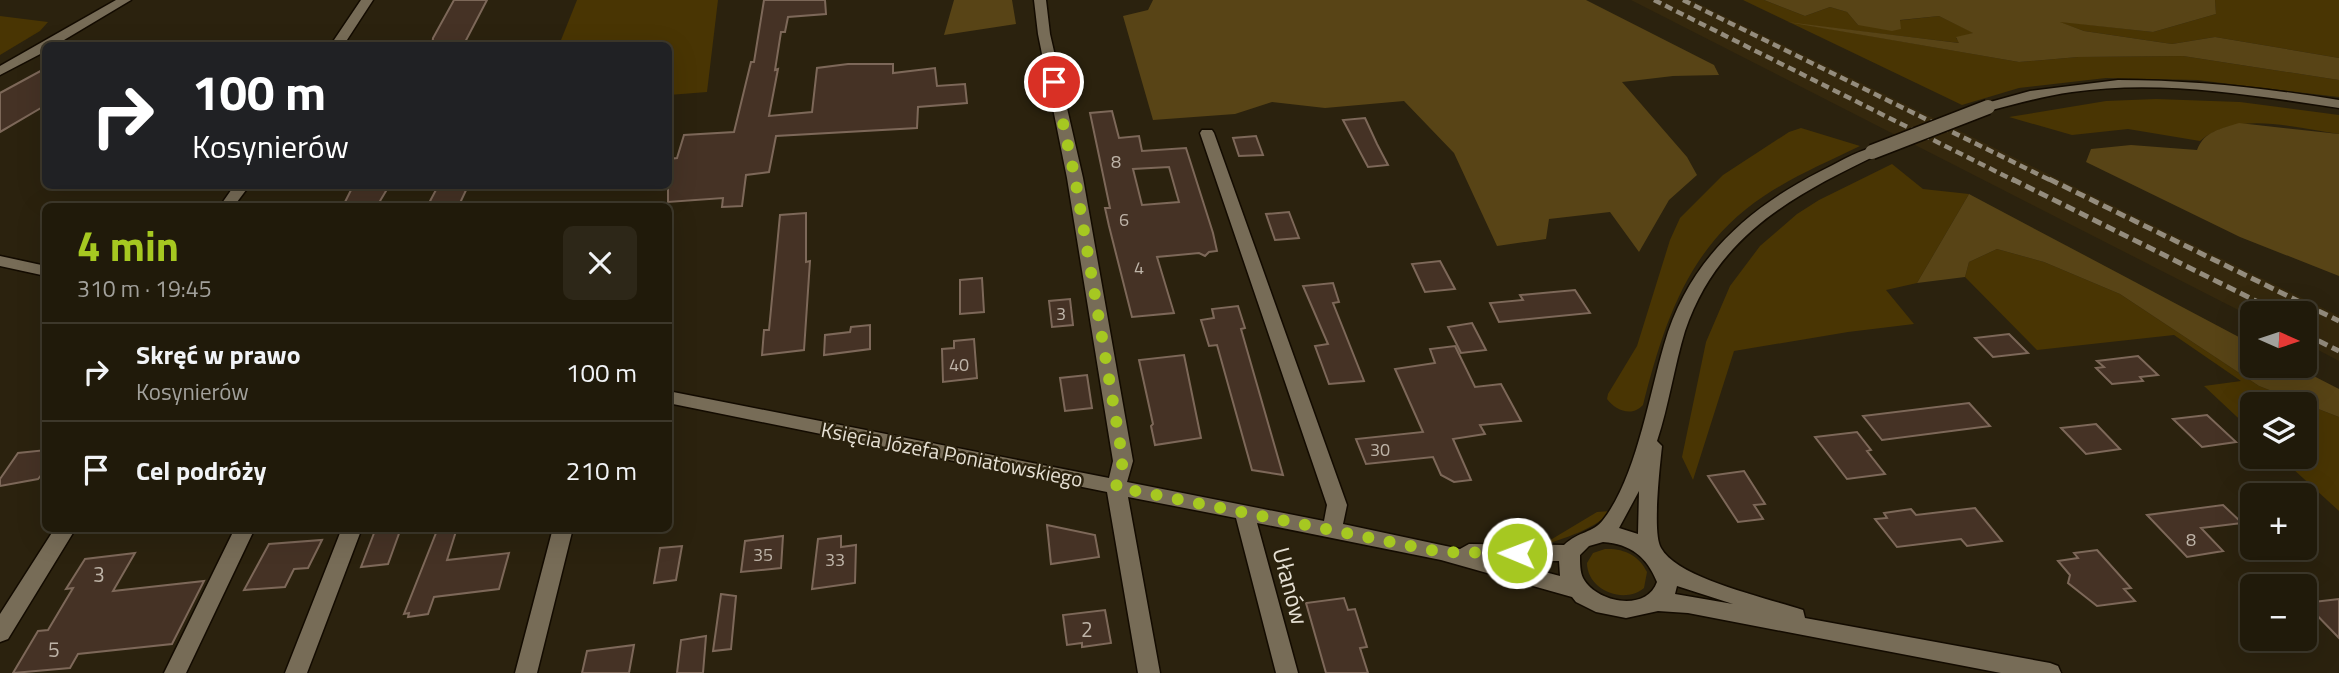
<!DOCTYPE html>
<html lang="pl">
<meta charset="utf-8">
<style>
:root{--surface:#201a0a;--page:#2d2718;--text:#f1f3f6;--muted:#a2a19c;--line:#3d382b;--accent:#a6c821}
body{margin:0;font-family:"Titillium Web",sans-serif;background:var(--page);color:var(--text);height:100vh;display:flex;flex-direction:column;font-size:26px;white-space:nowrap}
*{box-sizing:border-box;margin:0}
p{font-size:23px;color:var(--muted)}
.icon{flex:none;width:38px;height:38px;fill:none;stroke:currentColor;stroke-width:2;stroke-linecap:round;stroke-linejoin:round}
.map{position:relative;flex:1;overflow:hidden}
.details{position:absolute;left:42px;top:203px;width:630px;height:329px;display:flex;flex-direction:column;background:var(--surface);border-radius:10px;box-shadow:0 7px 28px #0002,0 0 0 2px var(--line)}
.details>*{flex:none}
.hud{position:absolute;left:42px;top:42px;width:630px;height:147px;border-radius:10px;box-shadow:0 7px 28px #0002,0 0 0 2px var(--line);background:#202124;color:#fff;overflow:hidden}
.needle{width:46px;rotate:93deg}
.buttons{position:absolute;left:2240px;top:301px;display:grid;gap:14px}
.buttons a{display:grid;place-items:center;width:77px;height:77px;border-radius:10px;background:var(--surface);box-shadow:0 7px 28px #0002,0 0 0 2px var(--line);font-size:35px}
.pin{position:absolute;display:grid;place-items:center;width:60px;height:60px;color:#fff;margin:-30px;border:4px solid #fff;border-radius:50%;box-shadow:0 2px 7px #0007}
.me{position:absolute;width:77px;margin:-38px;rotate:271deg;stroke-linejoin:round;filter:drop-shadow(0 0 5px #0008)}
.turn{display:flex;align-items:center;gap:24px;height:147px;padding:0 35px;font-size:32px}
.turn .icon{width:91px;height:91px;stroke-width:2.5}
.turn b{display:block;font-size:49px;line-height:60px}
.round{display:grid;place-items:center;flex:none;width:74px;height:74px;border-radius:10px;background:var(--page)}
.head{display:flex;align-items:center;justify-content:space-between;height:119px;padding:0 35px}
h1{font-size:42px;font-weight:700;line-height:52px;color:var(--accent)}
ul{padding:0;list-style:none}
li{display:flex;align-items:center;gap:21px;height:98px;padding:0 35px;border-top:2px solid var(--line)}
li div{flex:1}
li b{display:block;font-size:26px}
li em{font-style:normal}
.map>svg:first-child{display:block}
.built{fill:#35280d}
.green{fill:#493503}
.forest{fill:#584416}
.building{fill:#453225;stroke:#7d6859;stroke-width:2;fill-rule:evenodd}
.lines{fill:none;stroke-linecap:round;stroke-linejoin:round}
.minor-casing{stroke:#130b00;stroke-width:3}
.minor{fill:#776c57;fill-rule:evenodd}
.rail-far1{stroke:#948c7d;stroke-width:4.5;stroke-dasharray:8 4.5;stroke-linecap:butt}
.rail{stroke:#948c7d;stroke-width:5;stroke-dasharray:10 5;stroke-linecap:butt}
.minor-bridge-casing{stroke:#130b00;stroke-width:17;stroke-linecap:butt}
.minor-bridge{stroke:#776c57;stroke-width:14}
.route{stroke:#a6c821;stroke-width:12;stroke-dasharray:0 21.6}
.labels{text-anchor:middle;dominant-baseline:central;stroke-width:5;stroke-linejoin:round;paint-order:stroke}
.number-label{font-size:18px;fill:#beb4a8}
.street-label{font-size:21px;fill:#e6e0d4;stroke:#2b220e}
.near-number-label{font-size:21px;fill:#beb4a8}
.near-street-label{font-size:24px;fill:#e6e0d4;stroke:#2b220e}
</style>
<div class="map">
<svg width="2339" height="673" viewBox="0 0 2339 673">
<rect width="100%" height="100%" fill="#2b220e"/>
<path class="built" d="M1631,0h60l648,316v45l-34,-18v-30h-53v4z"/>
<path class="green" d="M577,0h141l-11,92 -38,3 -1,-49 -109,-1z
M1743,0h21l41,16 25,-9 17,5 11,13 81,-9 35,17 -18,5 4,5 -153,-18 212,37 59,-5 105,-1 156,24v17l-142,-17 -91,-2 -87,10 -57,17z
M2215,0h124v58l-124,-21 -43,7 -88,-13 -28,-10 97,11 63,-18z
M0,16l48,6 -8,9 -40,24z
M2156,99l84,3 99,13v19c-44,-6 -102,-24 -139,7l-72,-12 -56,6 -63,-18 97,-16z
M1801,128l59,18c-33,16 -66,30 -96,50 -76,50 -100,127 -121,209 -11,12 -27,6 -36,-6l1,-5 29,-48 33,-106 10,-22 43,-43 66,-43z
M1892,164l31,25 46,5 -52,89 -31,7 28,34 -66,8 -114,19 -41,129 -11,-23 24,-115 24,-56 30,-40 37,-32 22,-14z
M1997,249l47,13 76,32 139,92 80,31v94l-59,-54h25v-53h-53v27l-48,-45 37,-5 -67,-46 -137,15 -72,-73 4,-15z
M1610,511c-8,15 -51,30 -68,34l55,-33z
M1605,549c18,-1 34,6 42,23l-3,16c-20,17 -57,2 -57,-25l6,-10z"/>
<path class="forest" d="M954,0h58l4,24 -72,11z
M1153,0h433l128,65 5,10 -46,1 -51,6 65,75 10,18 -28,25 -30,52 -29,-40 -61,7 -3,20 -49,7 -43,-93 -50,-52 -79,7 -53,-6 -37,12 -82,6 -30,-104 25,-6z
M1764,0h451l1,14 -63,18 -93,-10 24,9 88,13 43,-7 124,21v22l-156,-24 -105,1 -59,5 -232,-40 172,21 -3,-6 17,-4 -34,-17 -39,4 1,9 -9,2 -34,-6 -11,-13 -17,-5 -25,9z
M2239,123l100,11v142l-99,-39 -154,-75 5,-13 40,-4 66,5c7,-19 24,-21 42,-27z
M1969,194l283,150v22h42l45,23v28l-80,-31 -139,-92 -76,-32 -47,-13 -28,13 -4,15 -48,6z"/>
<path class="building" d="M454,0h33l-24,46h-31l1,-8z
M764,0h61l1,14 -38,3 -3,15h-4l-6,38 3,-1 -9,47 43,-4 5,-44 31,-4h45v9l42,-5 2,18 28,-2 2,19 -49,4 -1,21 -141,8 -7,36 -23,3 -4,31 -20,1 1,-9 -55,4v-43l9,-1 7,-23 50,-3 17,-70h3z
M46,68v37l-46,27v-39z
M1112,111l7,27 20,-2 3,15 44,-3 27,85 4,18 -8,1 -4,4 -6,-3 -42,4 17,56 -42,4 -23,-91 -4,-18h5l-20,-95zM1169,167l10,35 -37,3 -9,-36z
M1365,118l12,26 11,21 -20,2 -25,-47z
M1256,136l7,19 -24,1 -6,-18z
M353,186h36l-12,20h-34z
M438,186h30l-8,17 -32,2z
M1289,212l10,26 -24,2 -9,-26z
M806,213v49l4,-1 -6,89 -42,5 2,-25h5l11,-115z
M1440,261l15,28 -30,3 -13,-28z
M982,278l2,34 -24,2v-34z
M1333,283l6,19 -6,1 31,78 -35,3 -10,-27 -4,-11 13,-2 -25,-58z
M1575,290l15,23 -91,9 -9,-19 33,-3 -3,-5z
M1070,299l3,26 -21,2 -3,-26z
M1238,306l7,22 -4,1 42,146 -31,-5 -35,-125 -8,1 -8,-26 13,-2 -2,-9z
M1472,323l14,27 -25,3 -13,-26z
M870,325v24l-46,6 1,-20 25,-3 1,-5z
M2009,334l19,19 -35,4 -18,-19z
M974,339l3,39 -34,4 -1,-33 12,-1v-7z
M1455,346l20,41 26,-3 20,37 -41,4 5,9 -32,5 18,41 -17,2 -13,-7 -8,-18 -67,7 -10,-25 67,-7 -28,-63 40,-6 -5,-14z
M1184,355l17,83 -46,7 -4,-19 2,-2 -14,-64z
M2138,356l20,19 -18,2 3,4 -31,3 -16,-16 8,-1 -7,-6z
M1087,375l5,33 -27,3 -5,-33z
M1969,403l21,23 -108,14 -19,-24z
M2207,415l29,27 -34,5 -29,-28z
M2096,424l24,25 -34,5 -25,-26z
M1857,432l14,18 -4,1 18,23 -38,5 -32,-42z
M46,450v19l-8,10 -38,7v-7l18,-26z
M1744,471l21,33 -11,1 9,14 -25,3 -30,-46z
M2223,505l19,18 -41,5 22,23 -36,6 -40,-42z
M1975,508l27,33 -35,5 -6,-7 -64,8 -22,-28 12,-1 -3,-5 27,-4 5,6z
M1047,525l48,10 4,22 -48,7z
M376,528h25l-13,36 -27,3z
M438,528h19l-10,32 62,-7 -10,36 -65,8 -6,17 -20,3 1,-4 -5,1z
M783,536l-2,32 -40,4 4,-31z
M841,536v11l15,-2 -1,38 -43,6 6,-50z
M322,540l-14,28 -14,1 -9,18 -41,3 25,-46z
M682,546l-6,34 -22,3 6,-35z
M2097,550l34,38 -7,1 11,12 -38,5 -29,-23 2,-8 -12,-14 20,-3 -4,-5z
M135,553l-22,38 91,-10 -32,63 -94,10 -8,14 -57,5 25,-42 10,-1 25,-42 -7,1 19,-30z
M721,594l15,2 -5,53 -18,2z
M1344,598l4,12 7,-1 12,38 -7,1 8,25h-42l-20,-70z
M2339,599v39l-34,-35z
M1105,610l6,33 -29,4v-4l-15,2 -4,-30z
M706,636l-3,37h-26l4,-33z
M634,645l-5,28h-47l5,-22z"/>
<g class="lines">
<defs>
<path id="minor" d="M116,0h15l-77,46h-8v5l-46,24v-9z
M361,0h12l-30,46h-13z
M1034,0h12l4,34 33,144 50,283 -6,21 197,39 3,-16 -127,-372 2,-3h10l2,3 133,372 -4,19 117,25 9,-5 95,1c15,-14 29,-12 39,-25 33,-42 46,-124 61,-175 23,-82 81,-135 155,-173 17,-8 35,-20 53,-24l5,1 2,3 -2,3c-85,41 -160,81 -192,176 -11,36 -16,74 -28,110l5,5c-2,20 -10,88 -1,102 17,31 107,50 142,62l2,8 245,45 8,3 3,7h-60l-313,-60 -30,-2 -32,7 -30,-6 -20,-10 -4,-5 -131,-37 -184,-37 41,150h-22l-40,-155 -108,-21 32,176h-22l-31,-181 -439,-89v-12l441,87 4,-17 -46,-283 -29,-144zM1639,491l-1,43 -19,-6zM1603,542c28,2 44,15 54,40 -10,30 -61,21 -74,-4 -3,-6 -3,-15 -3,-23l9,-9zM1503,561h56l1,15zM1677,586l56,18 -58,-10z
M2118,80c75,0 147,8 221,20v8c-87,-13 -179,-29 -267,-16 -29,4 -56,12 -84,19l-7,-4 2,-3 47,-13z
M234,186h15l-15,20h-14z
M0,256l46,10v10l-46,-10z
M55,528h21l-68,111 -8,3v-28z
M235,528h20l-69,145h-22z
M342,528h20l-55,145h-22z
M553,528h20l-36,145h-22z"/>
</defs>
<use href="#minor" class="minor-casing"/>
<use href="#minor" class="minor"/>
<path class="rail-far1" d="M1654,0l361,181
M1683,0l369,181"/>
<path class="rail" d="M2012,179l268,134
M2049,179l290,142
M2305,334l34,17"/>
<defs>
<path id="minor-bridge" d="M1872,152l116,-45"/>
</defs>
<use href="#minor-bridge" class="minor-bridge-casing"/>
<use href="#minor-bridge" class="minor-bridge"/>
</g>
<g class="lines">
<path class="route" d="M1054,82l21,96 48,283 -7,26 325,65 76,1"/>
</g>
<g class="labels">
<g class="number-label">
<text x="1116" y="161">8</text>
<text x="1124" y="219">6</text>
<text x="1139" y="267">4</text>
<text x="1061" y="313">3</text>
<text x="959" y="364">40</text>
<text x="1380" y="449">30</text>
<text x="2191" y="539">8</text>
<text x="763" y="554">35</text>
<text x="835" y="559">33</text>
</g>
<g class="street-label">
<text transform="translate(952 454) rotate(11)">Księcia Józefa Poniatowskiego</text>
</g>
<g class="near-number-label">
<text x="99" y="574">3</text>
<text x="1087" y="629">2</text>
<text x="54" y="649">5</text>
</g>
<g class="near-street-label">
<text transform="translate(1291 586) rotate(75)">Ułanów</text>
</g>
</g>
</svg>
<div class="buttons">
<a><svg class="needle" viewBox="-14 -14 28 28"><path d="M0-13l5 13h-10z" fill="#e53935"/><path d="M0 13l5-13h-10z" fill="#a2a19c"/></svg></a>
<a><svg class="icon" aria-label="layers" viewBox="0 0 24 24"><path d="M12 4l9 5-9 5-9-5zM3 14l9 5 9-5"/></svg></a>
<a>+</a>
<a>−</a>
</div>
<div class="pin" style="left:1054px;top:82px;background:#d93025"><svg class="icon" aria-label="arrive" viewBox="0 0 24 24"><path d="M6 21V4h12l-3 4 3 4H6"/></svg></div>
<svg class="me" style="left:1517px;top:553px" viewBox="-20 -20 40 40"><circle r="17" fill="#a6c821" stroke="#fff" stroke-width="3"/><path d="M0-11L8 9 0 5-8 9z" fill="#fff"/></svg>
<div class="hud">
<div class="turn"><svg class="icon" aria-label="right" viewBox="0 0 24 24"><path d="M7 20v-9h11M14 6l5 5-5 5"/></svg><div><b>100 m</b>Kosynierów</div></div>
</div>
<section class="details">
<div class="head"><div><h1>4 min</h1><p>310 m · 19:45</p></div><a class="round"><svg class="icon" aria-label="close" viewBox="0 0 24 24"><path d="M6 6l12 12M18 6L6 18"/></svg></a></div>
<ul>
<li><svg class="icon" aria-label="right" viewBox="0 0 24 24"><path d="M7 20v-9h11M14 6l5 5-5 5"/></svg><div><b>Skręć w prawo</b><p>Kosynierów</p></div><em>100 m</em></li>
<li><svg class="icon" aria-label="arrive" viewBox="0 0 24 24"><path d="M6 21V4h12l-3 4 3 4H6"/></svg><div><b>Cel podróży</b></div><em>210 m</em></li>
</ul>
</section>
</div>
